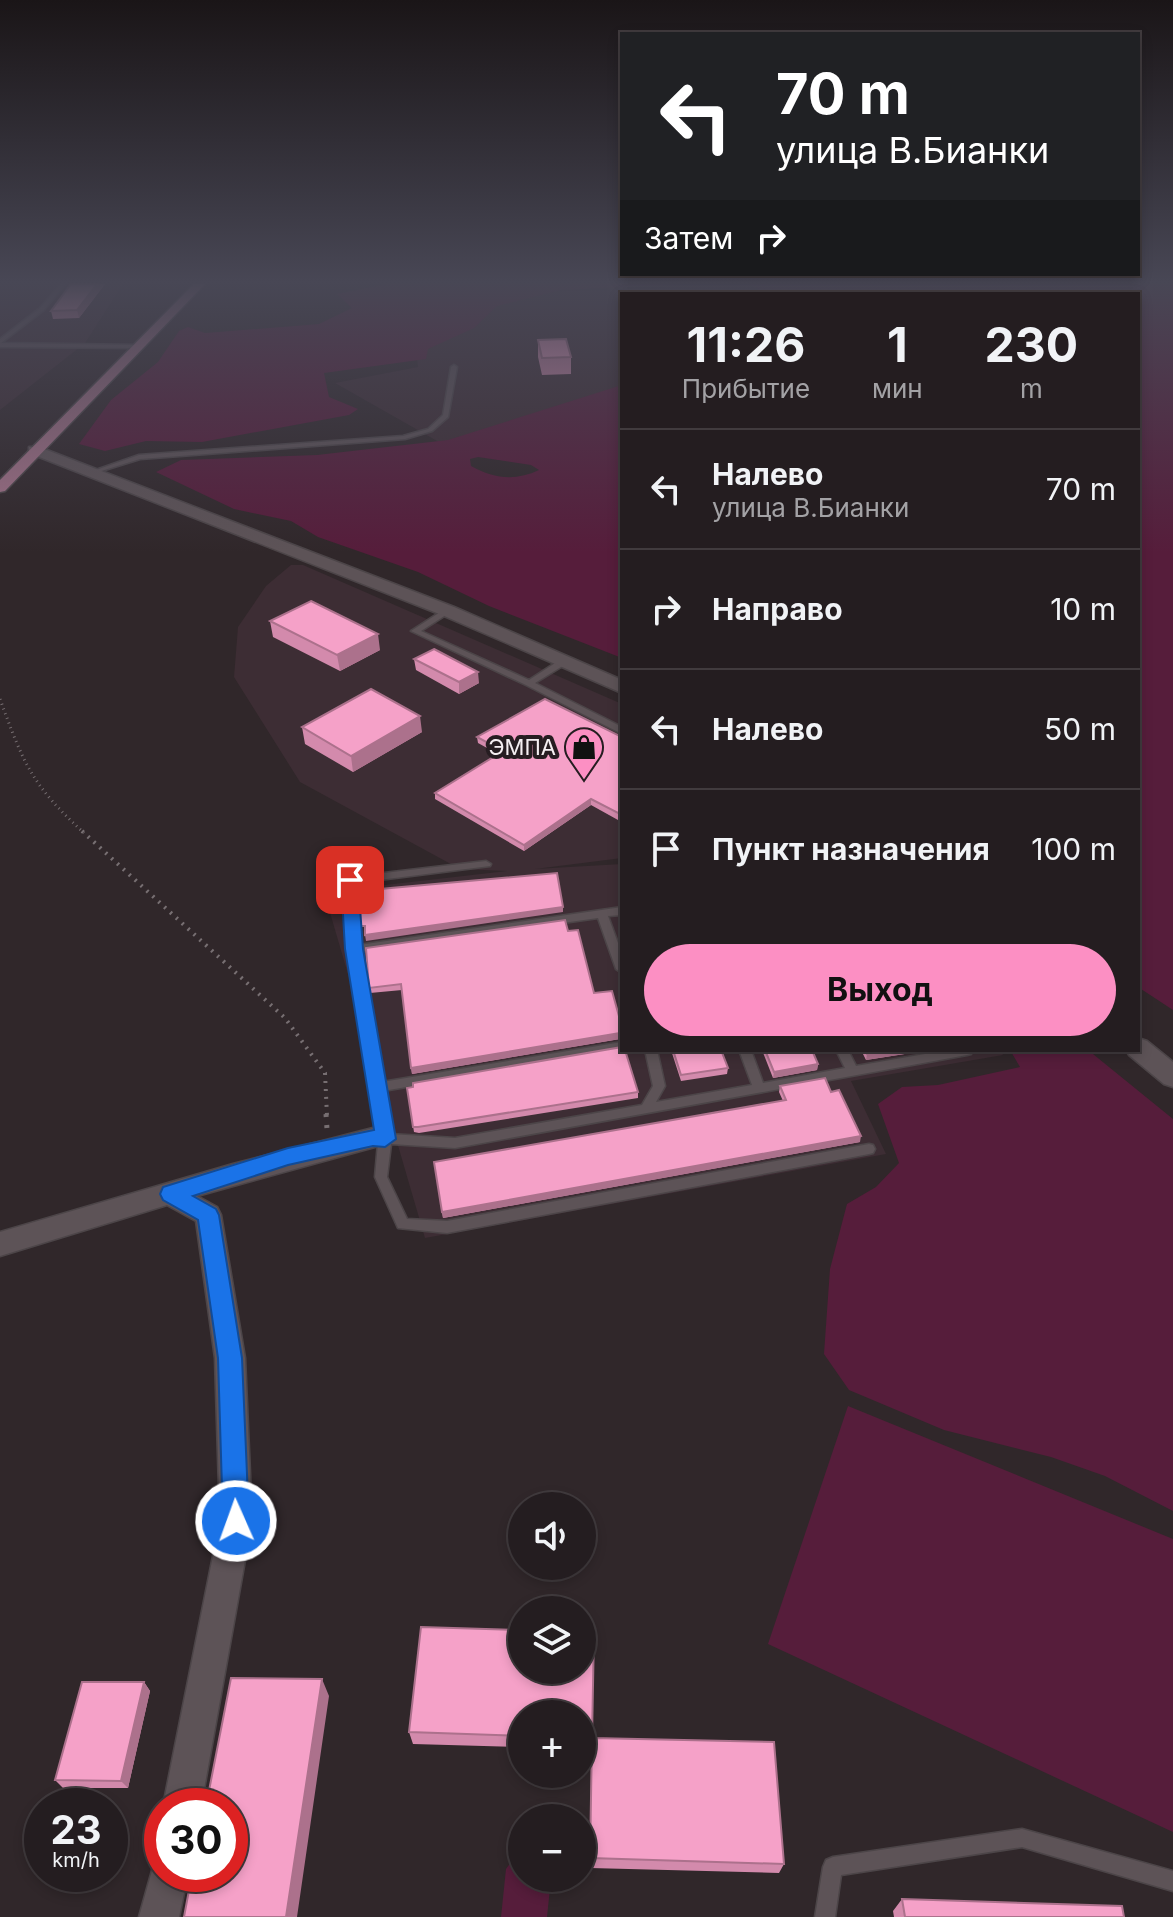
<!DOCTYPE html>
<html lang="ru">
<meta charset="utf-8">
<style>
:root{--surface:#241d20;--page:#2c2629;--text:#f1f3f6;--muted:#a3a2a5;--line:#413b3e;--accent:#fc8fc3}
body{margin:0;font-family:Inter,sans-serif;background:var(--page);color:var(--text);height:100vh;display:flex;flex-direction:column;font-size:30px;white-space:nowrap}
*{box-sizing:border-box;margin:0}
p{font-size:26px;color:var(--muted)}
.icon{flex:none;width:44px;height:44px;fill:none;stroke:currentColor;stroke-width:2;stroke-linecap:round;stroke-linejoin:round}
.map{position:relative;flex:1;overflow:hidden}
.panel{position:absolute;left:620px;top:292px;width:520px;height:760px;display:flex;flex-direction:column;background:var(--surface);border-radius:0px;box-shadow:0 4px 12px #0003,0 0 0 2px var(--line)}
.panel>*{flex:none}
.banner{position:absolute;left:620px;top:32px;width:520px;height:244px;border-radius:0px;box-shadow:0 4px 12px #0003,0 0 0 2px var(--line);background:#202124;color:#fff;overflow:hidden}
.buttons{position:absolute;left:508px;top:1492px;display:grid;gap:16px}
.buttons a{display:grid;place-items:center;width:88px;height:88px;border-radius:50%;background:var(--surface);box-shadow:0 4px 12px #0003,0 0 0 2px var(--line);font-size:40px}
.speed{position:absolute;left:24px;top:1788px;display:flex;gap:16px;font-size:40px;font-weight:700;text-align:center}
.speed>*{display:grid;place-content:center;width:104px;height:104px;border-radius:50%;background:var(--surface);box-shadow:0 4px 12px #0003,0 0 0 2px var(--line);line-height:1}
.speed small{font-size:20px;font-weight:400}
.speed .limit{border:12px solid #d22;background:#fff;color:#111}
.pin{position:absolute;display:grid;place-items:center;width:68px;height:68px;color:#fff;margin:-34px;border-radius:16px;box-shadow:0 4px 12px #0006}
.me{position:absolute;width:88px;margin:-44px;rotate:358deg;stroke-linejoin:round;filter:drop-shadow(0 0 6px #0008)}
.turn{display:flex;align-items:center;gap:28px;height:168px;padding:0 24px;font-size:36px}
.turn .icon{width:104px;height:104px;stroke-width:2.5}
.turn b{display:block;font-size:56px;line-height:68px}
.then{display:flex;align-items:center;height:76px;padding:0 24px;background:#0003;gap:16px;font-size:30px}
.eta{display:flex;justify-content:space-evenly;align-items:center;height:136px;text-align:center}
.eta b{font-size:48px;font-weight:700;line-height:56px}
.action{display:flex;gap:16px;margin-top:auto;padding:16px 24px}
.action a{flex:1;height:92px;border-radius:48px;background:var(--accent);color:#111;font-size:32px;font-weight:700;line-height:92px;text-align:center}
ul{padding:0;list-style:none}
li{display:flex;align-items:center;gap:24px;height:120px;padding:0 24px;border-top:2px solid var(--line)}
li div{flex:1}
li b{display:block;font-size:30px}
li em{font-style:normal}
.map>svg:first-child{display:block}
.built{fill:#3d2d34}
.green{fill:#561d3b;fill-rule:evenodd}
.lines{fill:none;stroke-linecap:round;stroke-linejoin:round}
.lane-casing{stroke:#4c4548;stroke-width:3}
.street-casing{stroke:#4c4548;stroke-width:3}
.secondary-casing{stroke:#4c4548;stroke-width:3}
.primary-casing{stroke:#4c4548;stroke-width:3}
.path-far2{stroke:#776f72;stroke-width:3;stroke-dasharray:1 4;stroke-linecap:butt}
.path-far1{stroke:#776f72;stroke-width:4;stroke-dasharray:2 6;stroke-linecap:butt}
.path{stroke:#776f72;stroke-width:5;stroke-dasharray:3 8;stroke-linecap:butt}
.lane{fill:#5d5357;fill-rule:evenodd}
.street{fill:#5d5357;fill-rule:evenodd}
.secondary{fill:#5d5357;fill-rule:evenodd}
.primary{fill:#a07086;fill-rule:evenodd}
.wall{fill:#d38aac}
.shaded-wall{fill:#ac718c}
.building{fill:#f5a1c8;stroke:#ac718c;stroke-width:2}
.route{fill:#1a73e8;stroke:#114b97;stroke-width:2}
.labels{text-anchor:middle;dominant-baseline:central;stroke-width:8;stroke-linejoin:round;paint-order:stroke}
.poi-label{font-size:22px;fill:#f4eef1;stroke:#261d21;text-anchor:end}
</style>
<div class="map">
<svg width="1173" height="1917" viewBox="0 0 1173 1917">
<rect width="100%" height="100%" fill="#30272a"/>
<path class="built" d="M0,284h123l-38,59 -85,67z
M749,285l6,9h-133v142l-176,10 -111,-63 83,-16 -3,-25 29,-47z
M291,565h12l319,139v154l-87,11 87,-5v186h378l3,5 -152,26 35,73 -461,84 -101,-346 183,-21 -47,-2 -160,-87 -66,-105 4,-50 28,-41z"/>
<path class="green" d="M386,284h298l-123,6 -64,16 -23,22 -46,21 -2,10 -102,14 5,24 29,12 -9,6 -147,27 -56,-1 -41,10 -26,-7 32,-44 47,-38 21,-31 9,-4 17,6 114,-9 33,-16 -15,-14z
M749,284h424v726l-35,-23v-693h-371z
M622,385v273l-133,-52 -71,-34 -100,-35 -27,-16 -57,-12 -78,-37 25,-12 136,-5 131,-15zM478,457l53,8 8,5c-23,11 -45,9 -68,-4l-1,-7z
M1010,1050h78l85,69v392l-68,-35 -54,-19 -107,-27 -95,-40 -25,-36 6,-85 17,-65 29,-17 23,-24 -21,-59 24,-17 36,-2 82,-18z
M848,1406l325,133v293l-405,-188z
M522,1847v31h29l-4,39h-46l5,-48z"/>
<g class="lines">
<defs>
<path id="lane" d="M61,284h4l-21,26 -43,33 135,2 2,3 -138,-1v-8l40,-31z
M454,365l3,2 -9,50 -16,14 -27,8 -265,20 -42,13 -5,-1 46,-16 264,-19 25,-7 15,-14 8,-48z
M445,609l7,2 -31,20 108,49 34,-22h6v4l-34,21 87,44v7l-96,-49 -115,-54z
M486,861l5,3 -1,2 -135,17 4,62 263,-38v8l-14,1 14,38v19l-6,-4 -18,-51 -238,34 22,130 240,-40 1,8 -240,41 7,43 65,4 187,-33 11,-19 -8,-36h12l8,36 -9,16 96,-17 -13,-35h12l12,33 82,-15 -9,-18h12l8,16 92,-16 25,1 -2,3 -4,1 -512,93 -64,-4 -4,33 20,42 40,2 422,-77 4,1 2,4 -2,4 -4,1 -422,79 -49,-5 -23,-51 3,-34 -4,-1 -2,-4 2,-4 4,-1 -29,-184 -4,-69 5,-3z
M1022,1829l151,42v20l-151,-44 -181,28 -6,42h-20l8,-50 3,-7 7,-3z"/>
<path id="street" d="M373,1128l9,3 4,7 -4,7 -185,51 20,11 4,8 24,143 7,163 -51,285h-38l57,-285 -5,-163 -19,-137 -29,-16 -167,51v-24l233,-68z
M162,1858v16h26l-9,43h-40l16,-57z"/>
<path id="secondary" d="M29,447h10l415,160 168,73v13l-180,-78 -413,-162z
M1138,1038l9,3 26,21v25l-9,-3 -35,-29 -3,-5h12z"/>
<path id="primary" d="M194,284h11l-200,207 -5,1v-12z"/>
</defs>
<use href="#lane" class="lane-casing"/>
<use href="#street" class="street-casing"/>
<use href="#secondary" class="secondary-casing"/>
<use href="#primary" class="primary-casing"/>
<path class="path-far2" d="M0,699c24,66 32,86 84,134"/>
<path class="path-far1" d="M82,831l203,187 40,55 2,43"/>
<path class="path" d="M326,1114l1,15"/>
<use href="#lane" class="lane"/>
<use href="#street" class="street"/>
<use href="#secondary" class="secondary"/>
<use href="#primary" class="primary"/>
</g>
<path class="wall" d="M71,284h34l-26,34 -26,1 -2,-8z
M538,340l33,17v17l-29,1 -4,-18z
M270,621l110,29 -40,21 -67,-34z
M414,659l65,24 -20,11 -43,-24z
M302,727l120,5 -69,40 -48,-28z
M477,737h145l-4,83 -27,-15 -67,46 -89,-52v-6l63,-39 -20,-11z
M568,931l26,62 28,34v10l-2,2 -208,35 -10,-84 -32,3 -1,-5z
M671,1050h50l7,18 -1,6 -46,7z
M762,1050h50l6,14 -1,6 -44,8z
M861,1050h51l-1,3 -45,7z
M780,1086l51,6 29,50 -417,76 -9,-56 349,-61 -4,-9z
M407,1088l231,4v6l-219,35 -5,-1z
M421,1627l101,3v40h60v-38l12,1 -2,105 182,4 10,122 -5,9 -189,-5 2,-118 -10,-1v-35h-60v33l-109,-3 -4,-12z
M144,1682l6,9 -22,97h-65l-8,-8z
M902,1899l222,18h-230l-1,-6z"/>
<path class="shaded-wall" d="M97,284h8l-26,34 -2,-8z
M378,634l2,16 -40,21 -3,-16z
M478,672l1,11 -20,11v-12z
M420,716l2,16 -69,40 -2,-16z
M591,799v6l-67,46v-6z
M622,811v6l-4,3v-7z
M563,907v5l-197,29 -1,-6z
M622,1031v6l-2,2 -208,35 -1,-6z
M893,1050h19l-1,3 -45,7 1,-6z
M818,1064l-1,6 -44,8 1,-6z
M861,1136l-1,6 -417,76 -1,-6z
M322,1679l7,17 -32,221h-11z
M144,1682l6,9 -22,97 -7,-7z"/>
<path class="building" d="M71,284h26l-20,26 -26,1z
M566,339l5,18 -29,1 -4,-18z
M311,601l67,33 -41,21 -67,-34z
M434,649l44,23 -19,10 -45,-23z
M371,689l49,27 -69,40 -49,-29z
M545,699l77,38v74l-4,2 -27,-14 -67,46 -89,-52 68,-42 -26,-14z
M557,873l6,34 -198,28v-9h-5l-2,-35z
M565,920l3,11 10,-1 16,63 18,-2 10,36v4l-2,2 -209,35 -10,-84 -32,4 -3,-40z
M622,1047v3h3l13,42 -220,35h-5l-6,-39 6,-1v-4z
M673,1050h48l7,18 -47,7z
M765,1050h47l6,14 -44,8z
M865,1050h28l-26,4z
M825,1078l6,14 8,-2 22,46 -419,76 -8,-50 352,-62 -6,-14z
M421,1627l101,3v40h60v-38l12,1 -2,105h-10v-24h-60v22l-113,-4z
M231,1678l91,1 -36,238h-102l8,-43h38v-68h-24z
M82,1682h62l-23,99 -66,-1z
M592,1738l182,4 10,122 -194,-6z
M902,1899l220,7 2,11h-219z"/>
<linearGradient id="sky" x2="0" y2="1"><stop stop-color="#1a1517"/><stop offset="0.51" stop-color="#484755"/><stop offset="1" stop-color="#484755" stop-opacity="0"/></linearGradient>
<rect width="1173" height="552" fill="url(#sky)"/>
<path class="route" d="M350,875l8,5 5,69 33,190 -11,8 -12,-1 -85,19 -95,31 23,13 3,6 23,143 7,163 -3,10 -10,4 -9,-4 -4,-10 -5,-163 -20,-138 -35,-20 -3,-6 3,-7 125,-39 86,-18 -29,-181 -4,-69z"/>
<defs>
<symbol id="shop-pin" viewBox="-11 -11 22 30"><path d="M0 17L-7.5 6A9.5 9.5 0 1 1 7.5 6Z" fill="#fc8fc3" stroke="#261d21"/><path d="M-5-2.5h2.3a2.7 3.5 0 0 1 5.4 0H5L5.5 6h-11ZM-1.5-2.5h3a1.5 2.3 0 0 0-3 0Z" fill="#111"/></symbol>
</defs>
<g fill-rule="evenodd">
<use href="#shop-pin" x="562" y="725" width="44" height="60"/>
</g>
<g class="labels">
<g class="poi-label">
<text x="556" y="747">ЭМПА</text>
</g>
</g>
</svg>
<div class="buttons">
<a><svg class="icon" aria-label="sound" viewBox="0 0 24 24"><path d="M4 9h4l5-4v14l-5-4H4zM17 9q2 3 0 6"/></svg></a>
<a><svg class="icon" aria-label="layers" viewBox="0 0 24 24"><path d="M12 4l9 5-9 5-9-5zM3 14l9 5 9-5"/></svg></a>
<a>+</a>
<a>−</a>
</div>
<div class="speed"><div>23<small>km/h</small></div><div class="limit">30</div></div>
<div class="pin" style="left:350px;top:880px;background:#d93025"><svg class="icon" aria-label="arrive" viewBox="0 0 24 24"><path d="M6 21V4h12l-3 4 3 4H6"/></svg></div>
<svg class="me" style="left:236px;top:1521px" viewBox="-20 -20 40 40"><circle r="17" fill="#1a73e8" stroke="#fff" stroke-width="3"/><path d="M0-11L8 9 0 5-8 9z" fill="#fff"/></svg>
<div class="banner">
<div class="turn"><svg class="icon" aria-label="left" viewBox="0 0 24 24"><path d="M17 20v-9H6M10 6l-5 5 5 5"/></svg><div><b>70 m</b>улица В.Бианки</div></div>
<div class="then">Затем<svg class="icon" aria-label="right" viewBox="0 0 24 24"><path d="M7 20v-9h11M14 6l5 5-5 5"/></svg></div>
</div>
<section class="panel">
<div class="eta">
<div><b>11:26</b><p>Прибытие</p></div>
<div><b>1</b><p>мин</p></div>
<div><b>230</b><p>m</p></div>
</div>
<ul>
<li><svg class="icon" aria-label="left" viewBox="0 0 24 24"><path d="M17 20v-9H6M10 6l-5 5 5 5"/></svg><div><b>Налево</b><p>улица В.Бианки</p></div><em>70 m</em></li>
<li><svg class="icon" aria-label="right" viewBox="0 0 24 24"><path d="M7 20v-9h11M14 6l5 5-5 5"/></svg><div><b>Направо</b></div><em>10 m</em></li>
<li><svg class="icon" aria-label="left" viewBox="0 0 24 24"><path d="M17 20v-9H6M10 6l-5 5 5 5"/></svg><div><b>Налево</b></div><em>50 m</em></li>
<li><svg class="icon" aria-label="arrive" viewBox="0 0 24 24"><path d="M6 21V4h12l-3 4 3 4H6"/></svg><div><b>Пункт назначения</b></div><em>100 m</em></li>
</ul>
<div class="action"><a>Выход</a></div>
</section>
</div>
